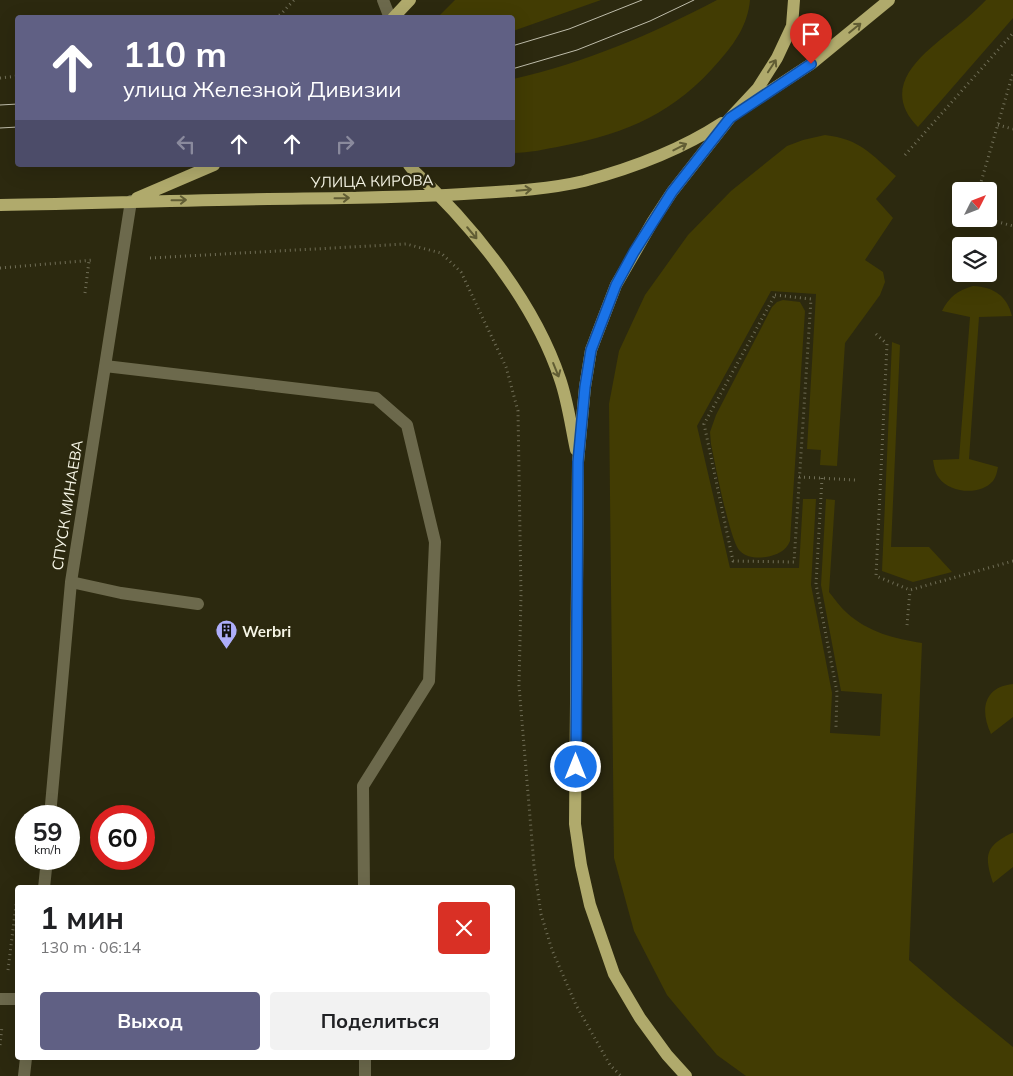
<!DOCTYPE html>
<html lang="ru">
<meta charset="utf-8">
<style>
:root{--surface:#fff;--page:#f2f2f2;--text:#202124;--muted:#757577;--accent:#606084}
body{margin:0;font-family:Mulish,sans-serif;background:var(--page);color:var(--text);height:100vh;display:flex;flex-direction:column;font-size:19px;white-space:nowrap}
*{box-sizing:border-box;margin:0}
p{font-size:16px;color:var(--muted)}
.icon{flex:none;width:28px;height:28px;fill:none;stroke:currentColor;stroke-width:2;stroke-linecap:round;stroke-linejoin:round}
.map{position:relative;flex:1;overflow:hidden}
.drawer{position:absolute;left:15px;top:885px;width:500px;height:175px;display:flex;flex-direction:column;background:var(--surface);border-radius:5px;box-shadow:0 5px 20px #0002}
.drawer>*{flex:none}
.guide{position:absolute;left:15px;top:15px;width:500px;height:152px;border-radius:5px;box-shadow:0 5px 20px #0002;background:#606084;color:#fff;overflow:hidden}
.needle{width:32px;rotate:48deg}
.fabs{position:absolute;left:952px;top:182px;display:grid;gap:10px}
.fabs a{display:grid;place-items:center;width:45px;height:45px;border-radius:5px;background:var(--surface);box-shadow:0 5px 20px #0002;font-size:25px}
.speed{position:absolute;left:15px;top:805px;display:flex;gap:10px;font-size:25px;font-weight:700;text-align:center}
.speed>*{display:grid;place-content:center;width:65px;height:65px;border-radius:50%;background:var(--surface);box-shadow:0 5px 20px #0002;line-height:1}
.speed small{font-size:12px;font-weight:400}
.speed .limit{border:8px solid #d22;background:#fff;color:#111}
.pin{position:absolute;display:grid;place-items:center;width:42px;height:42px;color:#fff;margin:-51px -21px;border-radius:50% 50% 50% 0;rotate:-45deg;box-shadow:0 0 5px #0007}
.pin .icon{rotate:45deg}
.me{position:absolute;width:55px;margin:-28px;rotate:0deg;stroke-linejoin:round;filter:drop-shadow(0 0 4px #0008)}
.turn{display:flex;align-items:center;gap:18px;height:105px;padding:0 25px;font-size:22px}
.turn .icon{width:65px;height:65px;stroke-width:2.5}
.turn b{display:block;font-size:35px;line-height:42px}
.lanes{display:flex;align-items:center;height:48px;padding:0 25px;background:#0003;justify-content:center;gap:25px;direction:ltr}
.lanes .off{opacity:.35}
.round{display:grid;place-items:center;flex:none;width:52px;height:52px;border-radius:5px;background:var(--page)}
.head{display:flex;align-items:center;justify-content:space-between;height:85px;padding:0 25px}
h1{font-size:30px;font-weight:700;line-height:38px}
.action{display:flex;gap:10px;margin-top:auto;padding:10px 25px}
.action a{flex:1;height:58px;border-radius:5px;background:var(--accent);color:#fff;font-size:20px;font-weight:700;line-height:58px;text-align:center}
.action a+a{background:var(--page);color:var(--text)}
.map>svg:first-child{display:block}
.green{fill:#423c03}
.lines{fill:none;stroke-linecap:round;stroke-linejoin:round}
.path{stroke:#706e57;stroke-width:3;stroke-dasharray:1 4;stroke-linecap:butt}
.minor{stroke:#6c694c;stroke-width:12}
.major{stroke:#b0aa6c;stroke-width:12}
.tram{stroke:#bfbdab;stroke-width:1}
.oneway{stroke:#615d34}
.route-casing{stroke:#114b97;stroke-width:12}
.route{stroke:#1a73e8;stroke-width:9}
.labels{text-anchor:middle;dominant-baseline:central;stroke-width:5;stroke-linejoin:round;paint-order:stroke}
.street-label{font-size:15px;fill:#f7f6e6;stroke:#2c290f}
.poi-label{font-size:15px;font-weight:bold;fill:#f7f6e6;stroke:#2c290f;text-anchor:start}
</style>
<div class="map">
<svg width="1013" height="1076" viewBox="0 0 1013 1076">
<rect width="100%" height="100%" fill="#2c290f"/>
<path class="green" d="M455,0h146l-88,31 -1,-13 -74,-1z
M717,0h33c-2,24 -15,43 -30,60 -45,53 -92,73 -158,86 -16,3 -33,7 -49,7v-74c74,-17 137,-44 204,-79z
M986,0h27v18l-95,109c-45,-46 17,-81 48,-108 7,-6 14,-13 20,-19z
M825,135c35,4 46,19 71,41l-20,23 17,19 -28,42 18,12 2,10 -5,13 -35,48 -8,123 -17,-1 1,-15 -14,-1 9,-155 -45,-3 -74,135 33,142h69l4,-69h13l-5,86 21,108 -2,40 50,3 2,-42 -41,-3 -20,-106 5,-86 9,1 -6,92c6,7 11,15 18,21 21,19 48,26 75,30l-13,317 45,39 59,48v29h-267l-29,-21 -50,-60 -33,-64 -20,-73 -5,-454 10,-53 26,-56 43,-60 43,-44 56,-45 16,-6z
M973,286c21,1 34,10 39,30l-33,1 -10,142 29,8c-1,5 -2,10 -5,14 -13,15 -43,12 -54,-3 -4,-5 -5,-12 -6,-18l26,-1 11,-142 -28,-6c7,-14 16,-21 31,-25z
M783,300l17,2 5,9 -15,230c-4,10 -13,14 -24,16 -9,1 -19,1 -26,-6 -10,-9 -25,-88 -29,-107l-1,-12 6,-17 56,-108 5,-5z
M892,342l8,3 -9,202h38l23,25 -39,10 -31,-11z
M1013,684v33l-22,17c-11,-23 -8,-47 22,-50z
M1012,833h1v34l-20,16c-9,-27 -8,-37 19,-50z"/>
<g class="lines">
<path class="path" d="M199,15v3
M275,18l6,-4 13,-14
M0,78l18,-2
M998,125l15,4
M905,155l108,-122
M980,191l1,-9 32,-109
M989,216l2,4 22,6
M150,258l256,-14 35,9 20,19 45,95 12,44 3,184 -2,91 15,179 7,49 11,36 24,55 34,60 11,11
M0,268l94,-8
M85,293l4,-32
M775,295l36,4 -17,263 -61,-1 -29,-137z
M876,334l11,10 -11,232 34,14 103,-29
M799,477l57,3
M822,478l-6,106 21,108 -1,35
M907,625l3,-35
M23,845l2,-16
M8,970l9,-73
M0,1045l2,-19"/>
<path class="minor" d="M383,0l7,18
M105,366l271,32 31,27 28,117 -6,139 -66,105 1,102
M71,582l50,11 77,11
M50,816l21,-234 60,-381
M44,888l3,-29
M0,999h18
M365,1058v18
M24,1076l2,-18"/>
<path class="major" d="M393,18l17,-18
M747,106l64,-42 78,-64
M409,165l4,5c59,55 121,131 147,209 8,23 11,48 16,71
M137,198l77,-33
M0,205c89,-1 178,-5 268,-6 70,-1 141,-1 211,-6 35,-2 71,-4 105,-12 49,-13 95,-30 138,-58
M686,1076l-19,-21 -27,-37 -26,-44 -24,-69 -9,-40 -6,-41 3,-362 7,-75 6,-37 25,-65 37,-64 19,-29 58,-74 28,-30 19,-30 15,-32 2,-26"/>
<path class="tram" d="M512,46l57,-17 73,-29
M512,69l65,-19 73,-29 44,-21
M0,105l18,-1
M0,128l18,-1"/>
</g>
<defs><path id="oneway-shaft" d="M-6 0H5M1.5-3L5.5 0L1.5 3" fill="none" stroke-width="1.6" stroke-linecap="round" stroke-linejoin="round" transform="scale(1.25)"/></defs>
<g class="oneway">
<use href="#oneway-shaft" transform="translate(855 28) rotate(-39)"/>
<use href="#oneway-shaft" transform="translate(772 66) rotate(-57)"/>
<use href="#oneway-shaft" transform="translate(680 147) rotate(-27)"/>
<use href="#oneway-shaft" transform="translate(524 190) rotate(-5)"/>
<use href="#oneway-shaft" transform="translate(342 198) rotate(-1)"/>
<use href="#oneway-shaft" transform="translate(179 200) rotate(-1)"/>
<use href="#oneway-shaft" transform="translate(472 233) rotate(50)"/>
<use href="#oneway-shaft" transform="translate(556 370) rotate(68)"/>
</g>
<g class="lines">
<defs>
<path id="route" d="M576,767l2,-305 7,-75 6,-37 25,-65 18,-33 38,-60 58,-74 81,-54"/>
</defs>
<use href="#route" class="route-casing"/>
<use href="#route" class="route"/>
</g>
<defs>
<symbol id="building-pin" viewBox="-11 -11 22 30"><path d="M0 17L-7.5 6A9.5 9.5 0 1 1 7.5 6Z" fill="#aeaefa" stroke="#2c290f"/><path d="M-4-6H4V6H1V3H-1V6H-4ZM-2.5-4.3h1.7v1.8h-1.7ZM.8-4.3h1.7v1.8H.8ZM-2.5-1h1.7V.8h-1.7ZM.8-1h1.7V.8H.8Z" fill="#111"/></symbol>
</defs>
<g fill-rule="evenodd">
<use href="#building-pin" x="214" y="618" width="25" height="34"/>
</g>
<g class="labels">
<g class="street-label">
<text transform="translate(372 181) rotate(-1)">УЛИЦА КИРОВА</text>
<text transform="translate(67 505) rotate(-81)">СПУСК МИНАЕВА</text>
</g>
<g class="poi-label">
<text x="242" y="631">Werbri</text>
</g>
</g>
</svg>
<div class="fabs">
<a><svg class="needle" viewBox="-14 -14 28 28"><path d="M0-13l5 13h-10z" fill="#e53935"/><path d="M0 13l5-13h-10z" fill="#757577"/></svg></a>
<a><svg class="icon" aria-label="layers" viewBox="0 0 24 24"><path d="M12 4l9 5-9 5-9-5zM3 14l9 5 9-5"/></svg></a>
</div>
<div class="speed"><div>59<small>km/h</small></div><div class="limit">60</div></div>
<div class="pin" style="left:811px;top:64px;background:#d93025"><svg class="icon" aria-label="arrive" viewBox="0 0 24 24"><path d="M6 21V4h12l-3 4 3 4H6"/></svg></div>
<svg class="me" style="left:576px;top:767px" viewBox="-20 -20 40 40"><circle r="17" fill="#1a73e8" stroke="#fff" stroke-width="3"/><path d="M0-11L8 9 0 5-8 9z" fill="#fff"/></svg>
<div class="guide">
<div class="turn"><svg class="icon" aria-label="ahead" viewBox="0 0 24 24"><path d="M12 20V5M6 11l6-6 6 6"/></svg><div><b>110 m</b>улица Железной Дивизии</div></div>
<div class="lanes"><svg class="icon off" aria-label="left" viewBox="0 0 24 24"><path d="M17 20v-9H6M10 6l-5 5 5 5"/></svg><svg class="icon" aria-label="ahead" viewBox="0 0 24 24"><path d="M12 20V5M6 11l6-6 6 6"/></svg><svg class="icon" aria-label="ahead" viewBox="0 0 24 24"><path d="M12 20V5M6 11l6-6 6 6"/></svg><svg class="icon off" aria-label="right" viewBox="0 0 24 24"><path d="M7 20v-9h11M14 6l5 5-5 5"/></svg></div>
</div>
<section class="drawer">
<div class="head"><div><h1>1 мин</h1><p>130 m · 06:14</p></div><a class="round" style="background:#d93025;color:#fff"><svg class="icon" aria-label="close" viewBox="0 0 24 24"><path d="M6 6l12 12M18 6L6 18"/></svg></a></div>
<div class="action"><a>Выход</a><a>Поделиться</a></div>
</section>
</div>
